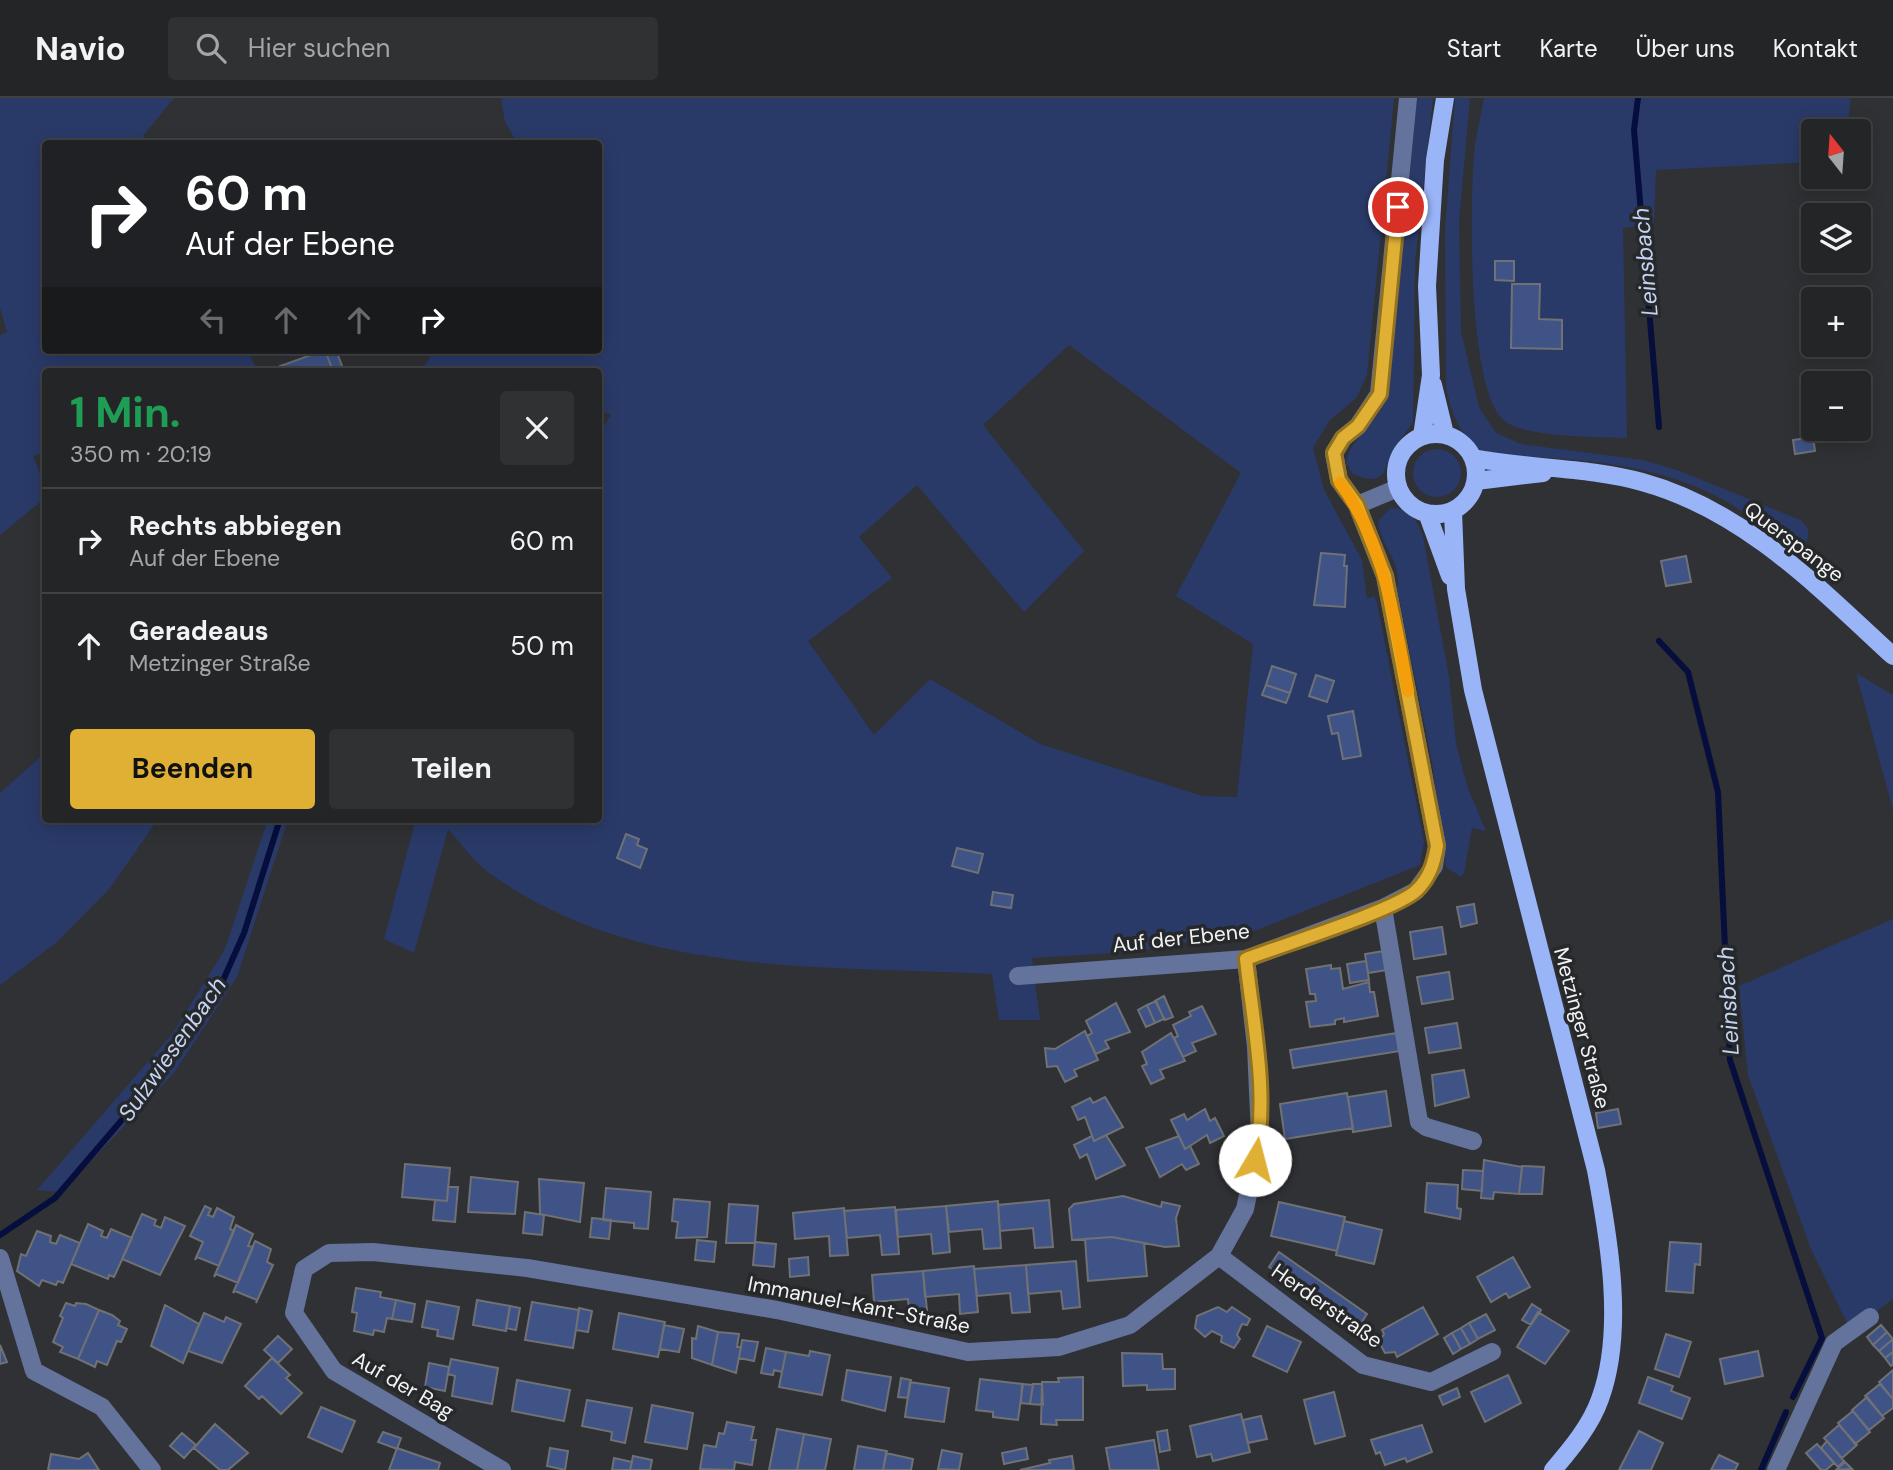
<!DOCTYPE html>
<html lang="de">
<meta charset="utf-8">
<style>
:root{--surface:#242527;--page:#303133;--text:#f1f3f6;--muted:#a3a5a7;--line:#414244;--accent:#dfb034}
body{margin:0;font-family:"DM Sans",sans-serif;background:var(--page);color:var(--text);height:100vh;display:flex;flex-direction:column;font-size:26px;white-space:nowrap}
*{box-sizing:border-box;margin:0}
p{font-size:23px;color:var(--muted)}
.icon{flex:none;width:38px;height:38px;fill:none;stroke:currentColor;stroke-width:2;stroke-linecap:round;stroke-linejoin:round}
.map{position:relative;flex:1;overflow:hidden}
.drawer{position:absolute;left:42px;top:270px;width:560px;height:455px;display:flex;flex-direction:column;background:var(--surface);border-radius:7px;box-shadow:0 4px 18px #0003,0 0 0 2px var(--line)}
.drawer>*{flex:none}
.banner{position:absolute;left:42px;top:42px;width:560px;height:214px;border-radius:7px;box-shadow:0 4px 18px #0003,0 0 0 2px var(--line);background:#202124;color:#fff;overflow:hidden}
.needle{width:46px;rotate:343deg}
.buttons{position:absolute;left:1801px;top:21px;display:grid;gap:14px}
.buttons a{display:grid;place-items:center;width:70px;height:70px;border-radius:7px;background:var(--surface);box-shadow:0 4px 18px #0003,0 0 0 2px var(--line);font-size:35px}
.pin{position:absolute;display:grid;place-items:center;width:60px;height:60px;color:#fff;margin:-30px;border:4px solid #fff;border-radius:50%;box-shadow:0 2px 7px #0007}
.me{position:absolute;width:77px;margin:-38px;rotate:8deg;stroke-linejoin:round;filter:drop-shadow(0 0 5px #0008)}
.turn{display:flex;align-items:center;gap:24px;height:147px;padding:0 28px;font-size:32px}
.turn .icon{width:91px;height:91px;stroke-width:2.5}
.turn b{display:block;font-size:49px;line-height:60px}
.lanes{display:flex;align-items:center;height:66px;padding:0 28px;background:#0003;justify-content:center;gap:35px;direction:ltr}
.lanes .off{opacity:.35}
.round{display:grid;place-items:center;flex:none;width:74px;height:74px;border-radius:7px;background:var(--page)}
.headline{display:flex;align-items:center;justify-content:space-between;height:119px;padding:0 28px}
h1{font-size:42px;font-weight:700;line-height:52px;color:#1e9e55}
.button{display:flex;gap:14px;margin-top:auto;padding:14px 28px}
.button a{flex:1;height:80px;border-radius:7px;background:var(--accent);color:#111;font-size:28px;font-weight:700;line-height:80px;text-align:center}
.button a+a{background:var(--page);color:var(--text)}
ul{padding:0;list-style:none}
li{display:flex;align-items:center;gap:21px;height:105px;padding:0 28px;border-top:2px solid var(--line)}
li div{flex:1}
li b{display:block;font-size:26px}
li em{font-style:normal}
header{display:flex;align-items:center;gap:42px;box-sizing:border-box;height:98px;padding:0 35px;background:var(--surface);border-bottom:2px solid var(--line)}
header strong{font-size:33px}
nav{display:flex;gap:38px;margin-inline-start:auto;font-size:24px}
.search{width:490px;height:63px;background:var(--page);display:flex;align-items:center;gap:18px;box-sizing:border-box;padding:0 24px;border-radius:7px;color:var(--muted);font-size:26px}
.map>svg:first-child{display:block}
.green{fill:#2a3a68;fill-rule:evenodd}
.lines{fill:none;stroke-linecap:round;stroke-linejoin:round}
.stream{stroke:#050e3c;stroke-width:6}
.building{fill:#3f5386;stroke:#6f7174;stroke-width:2}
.minor{stroke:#63739c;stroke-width:18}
.major{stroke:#99b4f7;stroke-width:18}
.route-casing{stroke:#917222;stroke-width:18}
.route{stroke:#dfb034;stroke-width:12}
.slow{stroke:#f59e0b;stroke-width:12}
.labels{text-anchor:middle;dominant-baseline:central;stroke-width:7;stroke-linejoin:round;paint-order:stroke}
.street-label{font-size:21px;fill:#f2f3f5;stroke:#26282a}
.water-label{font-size:23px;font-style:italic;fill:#c5d3f3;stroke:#26282a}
</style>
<header>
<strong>Navio</strong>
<div class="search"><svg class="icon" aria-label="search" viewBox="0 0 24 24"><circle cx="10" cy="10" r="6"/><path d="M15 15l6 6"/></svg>Hier suchen</div>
<nav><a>Start</a><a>Karte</a><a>Über uns</a><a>Kontakt</a></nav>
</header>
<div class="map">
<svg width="1893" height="1372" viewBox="0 0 1893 1372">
<rect width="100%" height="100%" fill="#303134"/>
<path class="green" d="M0,0h174l-31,38 4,7 -101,1v206h201l11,21h-212l-1,81 -12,4 12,29v13l-45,37v-200l7,-3 -7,-24z
M501,0h893l-27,277 -11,23 -27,23 -16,27 11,42 38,70 5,39 7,-3 3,7 47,239 -4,23 -163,65 -127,22 -98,6 8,62h-41l-7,-46c-171,-9 -359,4 -504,-102 -15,-11 -27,-29 -40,-43l-34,124 -30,-14 32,-120h182v-384l13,-20 -12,-5 -1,-39h-177l14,-21h163v-206l-81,-1 -12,-21zM1069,247l172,128 -65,123 77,48 -16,153 -35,-1 -162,-52 -110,-65 -56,56 -66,-94 84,-63 -33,-41 58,-52 107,127 60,-61 -101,-126z
M1417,0h16l-18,163 -2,161 -22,31 -8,21 -8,5 -11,-1 -11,-4 -7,-11c4,-27 35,-40 43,-73z
M1455,0h15l-11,123 2,111 18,75 17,26 25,11 122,16 37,11 120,49c10,7 10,15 5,25l-15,1c-25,-18 -52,-40 -80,-53 -69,-33 -145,-35 -220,-38 -28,-13 -39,-40 -44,-69l-1,-155z
M1484,0h367l-4,33h-34v31l-157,8 -2,53 -31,5 4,210c-27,-1 -101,-1 -121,-16 -39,-27 -36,-218 -32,-266 1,-19 7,-39 10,-58z
M1413 375a24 24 0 1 1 48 0a24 24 0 1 1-48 0Z
M1391,410c19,0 26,12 32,28l26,141 7,66 11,43 19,45 -14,-3 -8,45 -3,4 -15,-10 -14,-105 -35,-173c6,-27 -16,-41 -19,-68z
M1856,575l37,22v115z
M45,655l1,66h112l-48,69 -53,54 -57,43v-192z
M268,721h20l-51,158 -63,96 -112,119 -25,-2 136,-157 52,-84z
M1893,821v380l-42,32 -40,-82 -63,-174 -9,-89z"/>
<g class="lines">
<path class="stream" d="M1638,0l-4,32 25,297
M1659,543l29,31 30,120 12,268 92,278 -29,59
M0,1137l55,-37 77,-90 89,-123 23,-52 36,-114
M1761,1372l25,-58"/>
</g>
<path class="building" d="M1495,163h19v20l-19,-1z
M1512,186h28l-1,35 23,1v29l-51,-1z
M325,252l8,21h-51l-2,-5z
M325,252h11l8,21h-11z
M1813,339l2,14 -20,3 -2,-14z
M1321,455l24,2 -1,11h3l-2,41 -31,-2z
M1686,458l5,26 -25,4 -5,-25z
M1272,568l24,8 -6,19 -24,-8z
M1316,577l18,6 -7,21 -18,-6z
M1266,587l24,8 -4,10 -24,-8z
M1353,613l8,45 -18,3 -5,-26 -6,1 -4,-18z
M626,736l13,5 -2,6 10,4 -7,19 -23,-10z
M957,750l26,6 -5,19 -26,-7z
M993,794l20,3 -2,13 -20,-3z
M1474,806l3,19 -16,4 -4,-20z
M1442,829l4,27 -32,5 -4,-27z
M1384,853l3,19 -19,3 -3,-19z
M1366,863l3,19 -19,3 -3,-19z
M1331,867v4l9,-1 3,21 26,-7 1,10h4l4,24 -34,6v-4l-9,2v4l-25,3 -4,-25 10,-1 -1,-7h-5l-4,-25z
M1449,874l4,27 -31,5 -5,-27z
M1164,898l9,21 -8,3 -10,-19z
M1156,903l8,18 -9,4 -8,-18z
M1116,905l14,29 -25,9 4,7 -13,6 -9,-18 5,-3 -6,-12z
M1147,907l8,18 -9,4 -8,-17z
M1202,908l14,28 -24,9 4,8 -13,6 -9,-19 4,-2 -5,-11 18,-9 -2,-4z
M1457,925l4,25 -32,5 -4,-25z
M1085,933l13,29 -24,10 3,6 -12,6 -8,-16 -10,1 -2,-19 10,1z
M1171,935l14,28 -25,9 4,8 -13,6 -9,-18 5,-2 -5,-12z
M1397,935l3,18 -107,17 -3,-18z
M1464,972l5,27 -34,9 -3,-31z
M1386,993l5,35 -38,6 -5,-35z
M1347,995l6,35 -68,11 -5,-35z
M1105,999l18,30 -29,14 -9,-24 -7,3 -6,-13 18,-9 3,5z
M1205,1011l5,12 5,-3 9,18 -14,7 -3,-8 -22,14 -14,-29 13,-6 3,6z
M1618,1011l3,15 -23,4 -2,-15z
M1106,1037l19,30 -29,14 -9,-25 -7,4 -6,-13 18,-9 2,5z
M1179,1038l6,13 5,-3 9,18 -13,6 -4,-6 -22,13 -14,-29z
M1484,1062l38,7 -3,27 -25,-2 -1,7 -12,-1z
M405,1066l45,4 -3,33 -45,-4z
M1522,1068l22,1 -2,27h-23z
M1463,1072l20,1 -1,20 -20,-2z
M471,1079l47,5 -3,32 -47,-2z
M539,1081l45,4 -4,39 -40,-8z
M1427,1085l31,2 -1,23 4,1 -1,10 -35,-7z
M448,1089h10l-3,35 -22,-2 2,-20 12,1z
M606,1090l45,4 -3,37 -14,-1v-5l-31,-3z
M1123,1098l38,11 1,-5 18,4 -4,12 3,28 -14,1 -53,-10 -40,3 -3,-31 5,-5z
M674,1101l36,3 -3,35 -31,1 2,-16 -6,-1z
M1049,1102l4,47 -18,1 -2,-20 -33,3 -2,-26z
M998,1103l3,47 -17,1 -2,-20 -33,3 -3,-26z
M1279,1104l66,15 -8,34 -66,-15z
M729,1106l29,2 -3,37h-29z
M205,1108l6,3 -3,6 5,2 4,-9 17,9 -4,12 4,2 -15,35 -22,-9 -2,3 8,-18 -13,-6z
M946,1108l4,46 -17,2 -2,-20 -33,3 -2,-27z
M895,1109l4,47 -17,1 -2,-20 -33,3 -3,-27z
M844,1110l4,47 -18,1 -1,-20 -34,3 -2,-26z
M525,1114l19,3 -2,20 -19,-2z
M142,1116l14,6 -2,5 7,3 4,-11 20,9 -25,49 -38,-16z
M592,1120l19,2 -2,19 -19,-2z
M1344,1123l38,9 -8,34 -38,-9z
M88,1126l15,7 -2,5 6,2 4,-9 21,9 -18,39 -5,-2 -1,4 -37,-15z
M236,1127l17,9 -5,12 5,1 -15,36 -22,-9 -2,3z
M37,1133l14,5 -1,6 6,2 4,-9 20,8 -17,40 -5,-2 -2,4 -14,-5 -3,6 -22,-15 4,-17 5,2z
M1112,1139l32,6 3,33 -59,5 -3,-42z
M697,1142l19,2 -2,20 -19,-2z
M255,1143l16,8 -4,13 6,3 -17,38 1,-3 -22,-9 -2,2z
M755,1144l21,2 -2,23 -21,-2z
M1670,1144l31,2 -1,21 -5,-1 -2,29 -27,-2z
M1279,1154l88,62 -10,15 -88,-62z
M808,1159l1,18 -19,2 -1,-18z
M1513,1159l17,30 -21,11 -3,-5 -15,9 -14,-25z
M1076,1163l4,46 -17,2 -2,-18 -33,3 -2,-29z
M1026,1167l4,47 -18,1 -2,-20 -33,3 -3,-27z
M974,1168l4,46 -18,2 -1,-20 -34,3 -2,-26z
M923,1173l4,39 -18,1 -1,-12 -34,3 -2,-27z
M356,1190l25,4 -1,5 16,3 -4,19 -5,-1 -3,14 -10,-2 -1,5 -19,-4 3,-18 -5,-1z
M396,1202l19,4 -3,18 -20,-3z
M477,1202l33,6 -4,25 -33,-6z
M427,1203l32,6 -6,32 -16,-3 1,-6 -16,-3z
M532,1204l47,8 -6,38 -48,-8z
M66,1205l9,3 1,-3 10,1 13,6 -21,49 -18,-7 3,-5 -10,-5 10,-24 -3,-2z
M1532,1206l9,6 -10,15 -9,-5z
M165,1207l34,19 -16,39 -32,-17z
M510,1208l10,2 -4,22 -10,-2z
M1218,1209l9,5 5,-5 18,12 -3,6 -5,-1 -5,11 3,4 -6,9 -13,-6 1,-6 -10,-5 -7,6 -10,-9 2,-12z
M1423,1209l15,27 -41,23 -2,-5 -10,1 -6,-11 5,-8 -2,-4z
M579,1210l13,3 -4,21 -12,-2z
M99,1212l13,5 8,6 -2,4 9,4 -6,13 -4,-1 -10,24 -10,-4 -2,6 -17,-8z
M1538,1214l31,19 -24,33 -28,-17z
M204,1215l20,9 2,-5 15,7 -19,39 -34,-12z
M619,1215l46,9 -7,35 -45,-8z
M1486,1216l9,16 -17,9 -9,-16z
M1469,1225l9,16 -8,5 -9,-16z
M664,1227l20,4 -5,23 -19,-3z
M1881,1227l6,7 -14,13 -6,-8z
M698,1228l20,6 -6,33 -20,-7v-20l4,1z
M1267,1228l34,16 -14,30 -34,-16z
M1461,1230l9,16 -9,5 -9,-16z
M718,1234l21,2 -2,13h4l-5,26 -24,-8z
M1887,1234l6,7 -14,12 -6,-6z
M1452,1235l9,16 -8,5 -9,-16z
M1666,1236l25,8 -12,35 -24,-8z
M278,1238l14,13 -14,14 -14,-13z
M1893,1241v13l-8,6 -6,-7z
M742,1242l16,2 -4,19 -15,-3z
M0,1247l7,17 -7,2z
M766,1250l20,4 -4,20 -8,-2 -1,5 -12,-2z
M810,1253l20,4 -8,40 -43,-8 7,-35 23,4z
M1758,1253l5,25 -38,8 -5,-25z
M1893,1254v12l-2,2 -6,-8z
M1122,1255l40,1 1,15h12v20l-28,1v-5l-24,1z
M272,1260l18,17 -4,3 16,15 -21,21 -19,-18 -3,3 -14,-13z
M451,1261l47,9 -6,36 -40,-8 3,-20 -7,-2z
M429,1265l20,4 -4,24 -20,-4z
M847,1272l44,7 -6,34 -43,-11z
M1893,1272v29l-14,-17z
M1508,1277l13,28 -36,19 -14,-30z
M1083,1279v43h-27l1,5 -16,-1 1,-42h17l-1,-4z
M1648,1279l25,9 -2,5 19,7 -8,21 -43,-16z
M901,1280l10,2 -3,18 -10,-1z
M980,1281l43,5 -5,36 -25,-3v-5l-17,-2z
M517,1282l53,10 -6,31 -52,-10z
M910,1284l39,6 -5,34 -39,-5z
M1022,1286l11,1 -3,19 -9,-1z
M1033,1286h9l1,21 -13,-1z
M1880,1286l13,15v9l-11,8 -17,-20z
M1457,1290l3,9 -17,8 -4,-9z
M1334,1294l11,44 -30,8 -11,-44z
M1867,1299l17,21 -15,12 -17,-20z
M587,1302l45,8 -7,35 -14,-3 1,-8 -30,-6z
M652,1307l41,8 -6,36 -42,-7z
M321,1309l34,14 -13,31 -34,-15z
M1853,1313l17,21 -15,12 -17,-21z
M1241,1316l9,38 -37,9 -2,-7 -14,3 -7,-31z
M1261,1318l6,23 -19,4 -5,-23z
M727,1324l27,5 -3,13h5l-4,25 -17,-3 -1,8 -34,-1 4,-24 12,2 3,-14 5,1z
M215,1326l33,29 -20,17h-8l-26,-22z
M1422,1327l10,27 -25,10 -2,-4 -20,7 -5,-13 -4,2 -5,-14z
M1839,1327l18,20 -15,13 -18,-20z
M777,1331l27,5 -7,36h-28z
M1167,1332l3,20 -10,2 -3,-20z
M1639,1333l24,12 -12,27h-32z
M383,1334l18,6 -4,11 -19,-7z
M182,1335l14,12 -12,13 -14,-12z
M804,1336l27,5 -6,31h-28z
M1154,1342l5,30h-49l-4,-22z
M1827,1343l17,20 -6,6 -17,-19z
M1817,1346l17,19 -8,7h-5l-15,-17z
M858,1348l29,5 -4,19h-29z
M397,1350l43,15 -2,7h-49z
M550,1350l18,3 -3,19 -18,-4z
M1026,1350l2,11 -24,5 -2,-11z
M942,1352l20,4 -3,16 -21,-1z
M88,1355l11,17h-51l3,-16 28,5z
M886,1355l27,6 -2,11h-28z
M1719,1357l19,9 -3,6h-24z
M633,1358l19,4 -2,10h-20z
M1072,1358l2,14h-54l30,-7 -1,-3z
M614,1360l18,4 -2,8h-18z
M1845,1364l7,7 -16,1z"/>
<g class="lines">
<path class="minor" d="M1357,407l41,-17
M1383,810l36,214 7,5 47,14
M1018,878l228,-17 137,-51 33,-17 18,-25 3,-20 -52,-270 -28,-71 -18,-25 -5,-27 9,-15 15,-12 21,-32 29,-296
M1219,1158l144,109 68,17 61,-30
M0,1160l34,113 68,36 50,63
M502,1372l-168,-99 -40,-58 10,-44 25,-16 44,-1 154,16 250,42 191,42 91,-5 71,-22 89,-69 26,-47 15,-74 -4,-88 -10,-88
M1776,1372l58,-127 36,-26"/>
<path class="major" d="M1433,287l12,49
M1396 376a40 40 0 1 1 80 0a40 40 0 1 1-80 0Z
M1422,338l9,-61 -4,-89 8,-126 10,-62
M1473,360c56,11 114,9 169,24 102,28 176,105 251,174
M1476,383l67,-8
M1453,413l3,78 17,101 123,480c13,69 29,161 4,229 -9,26 -29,50 -47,71
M1427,415l23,63"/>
</g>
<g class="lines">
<defs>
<path id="route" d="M1255,1062c14,-64 -2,-137 -9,-201 33,-13 151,-49 171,-69 13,-13 17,-27 20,-44l-52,-270 -28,-71 -18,-25 -5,-27 9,-15 15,-12 22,-32 18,-187"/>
</defs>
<use href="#route" class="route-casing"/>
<use href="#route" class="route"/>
<path class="slow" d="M1340,385c44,59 55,137 68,208"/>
</g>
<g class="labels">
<g class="street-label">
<text transform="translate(1794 444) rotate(37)">Querspange</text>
<text transform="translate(1181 840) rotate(-6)">Auf der Ebene</text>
<text transform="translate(1582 930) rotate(75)">Metzinger Straße</text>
<text transform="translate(859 1207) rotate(11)">Immanuel-Kant-Straße</text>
<text transform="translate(1327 1208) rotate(35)">Herderstraße</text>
<text transform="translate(403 1287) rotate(30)">Auf der Bag</text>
</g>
<g class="water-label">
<text transform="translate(1645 164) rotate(-95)">Leinsbach</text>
<text transform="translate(1728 903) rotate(-93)">Leinsbach</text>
<text transform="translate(172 951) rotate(-55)">Sulzwiesenbach</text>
</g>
</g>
</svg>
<div class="buttons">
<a><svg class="needle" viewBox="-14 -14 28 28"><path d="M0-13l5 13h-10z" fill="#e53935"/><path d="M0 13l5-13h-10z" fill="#a3a5a7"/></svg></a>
<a><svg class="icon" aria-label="layers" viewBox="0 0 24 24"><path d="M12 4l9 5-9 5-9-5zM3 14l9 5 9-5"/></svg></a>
<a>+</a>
<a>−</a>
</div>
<div class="pin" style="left:1398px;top:109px;background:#d93025"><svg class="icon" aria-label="arrive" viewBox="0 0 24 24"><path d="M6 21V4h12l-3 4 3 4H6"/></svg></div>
<svg class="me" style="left:1255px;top:1062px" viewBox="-20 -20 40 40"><circle r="19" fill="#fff"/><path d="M0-13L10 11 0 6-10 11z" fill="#dfb034"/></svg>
<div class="banner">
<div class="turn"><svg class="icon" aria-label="right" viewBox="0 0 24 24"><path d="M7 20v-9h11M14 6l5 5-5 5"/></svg><div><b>60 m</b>Auf der Ebene</div></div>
<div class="lanes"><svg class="icon off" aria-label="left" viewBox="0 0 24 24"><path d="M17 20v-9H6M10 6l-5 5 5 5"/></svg><svg class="icon off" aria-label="ahead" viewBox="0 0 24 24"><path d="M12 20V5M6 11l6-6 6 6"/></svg><svg class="icon off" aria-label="ahead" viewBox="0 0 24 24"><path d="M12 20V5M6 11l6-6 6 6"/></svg><svg class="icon" aria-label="right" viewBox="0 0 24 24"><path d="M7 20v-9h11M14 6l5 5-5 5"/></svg></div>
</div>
<section class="drawer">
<div class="headline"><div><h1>1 Min.</h1><p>350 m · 20:19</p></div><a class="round"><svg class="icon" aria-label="close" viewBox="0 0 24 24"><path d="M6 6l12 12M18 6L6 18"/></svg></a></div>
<ul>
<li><svg class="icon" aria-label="right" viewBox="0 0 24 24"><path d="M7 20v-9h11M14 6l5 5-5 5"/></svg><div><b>Rechts abbiegen</b><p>Auf der Ebene</p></div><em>60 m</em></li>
<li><svg class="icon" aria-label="ahead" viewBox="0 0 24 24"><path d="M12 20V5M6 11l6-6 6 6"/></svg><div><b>Geradeaus</b><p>Metzinger Straße</p></div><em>50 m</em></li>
</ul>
<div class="button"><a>Beenden</a><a>Teilen</a></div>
</section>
</div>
